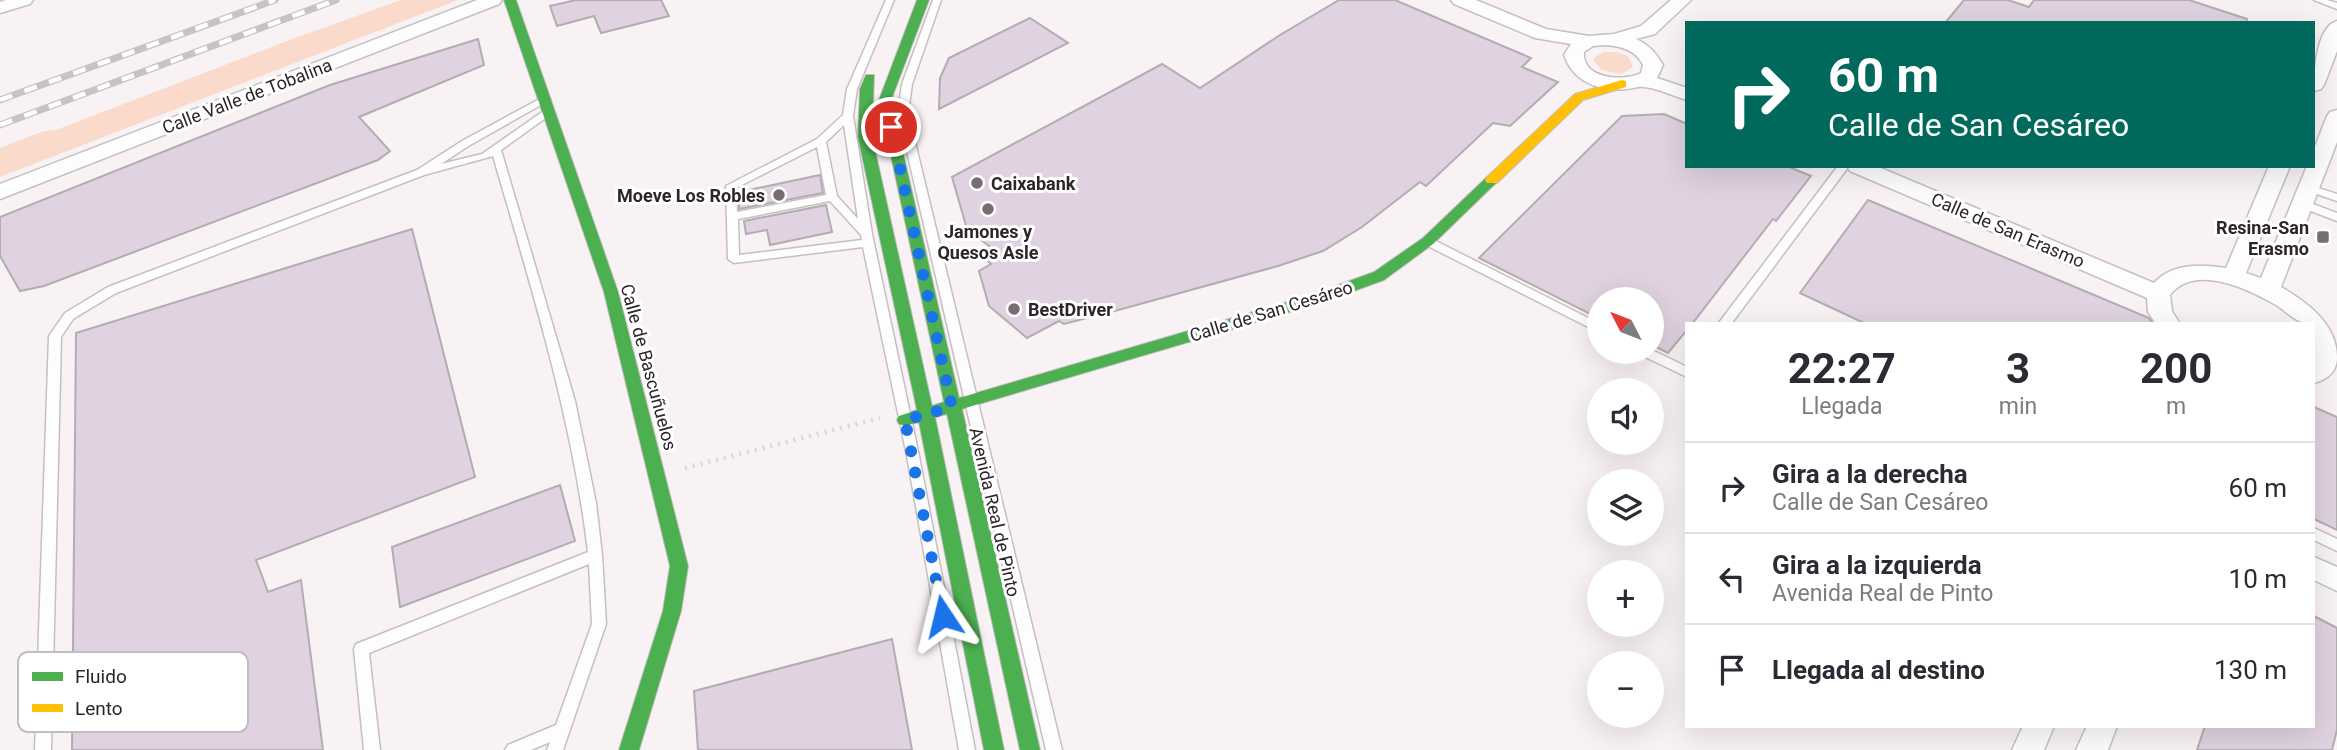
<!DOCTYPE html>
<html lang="es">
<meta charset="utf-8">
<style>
:root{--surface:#fff;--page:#f7f7f7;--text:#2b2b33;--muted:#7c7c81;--line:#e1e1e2}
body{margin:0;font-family:Roboto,sans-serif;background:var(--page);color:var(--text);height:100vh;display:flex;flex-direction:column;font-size:26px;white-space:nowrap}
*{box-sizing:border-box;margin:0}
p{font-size:23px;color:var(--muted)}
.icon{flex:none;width:38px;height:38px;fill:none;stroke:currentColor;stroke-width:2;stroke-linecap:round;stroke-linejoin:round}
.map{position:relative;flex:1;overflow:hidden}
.panel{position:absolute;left:1685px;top:322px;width:630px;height:406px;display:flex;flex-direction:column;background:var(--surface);border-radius:0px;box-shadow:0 7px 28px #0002}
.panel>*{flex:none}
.banner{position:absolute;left:1685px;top:21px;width:630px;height:147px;border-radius:0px;box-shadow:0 7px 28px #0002;background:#00695c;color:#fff;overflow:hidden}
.needle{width:46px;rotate:312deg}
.controls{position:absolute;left:1587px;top:287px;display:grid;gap:14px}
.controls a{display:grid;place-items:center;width:77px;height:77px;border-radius:50%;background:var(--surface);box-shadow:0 7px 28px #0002;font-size:35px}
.pin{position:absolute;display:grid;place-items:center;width:60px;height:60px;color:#fff;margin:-30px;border:4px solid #fff;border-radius:50%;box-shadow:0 2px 7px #0007}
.me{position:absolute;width:77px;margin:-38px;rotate:350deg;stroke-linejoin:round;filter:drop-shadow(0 0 5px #0008)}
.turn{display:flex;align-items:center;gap:24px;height:147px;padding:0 28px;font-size:32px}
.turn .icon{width:91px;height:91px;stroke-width:2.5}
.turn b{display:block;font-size:49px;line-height:60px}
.eta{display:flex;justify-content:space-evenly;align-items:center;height:119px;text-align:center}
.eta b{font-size:42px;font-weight:700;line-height:49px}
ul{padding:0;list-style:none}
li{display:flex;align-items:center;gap:21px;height:91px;padding:0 28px;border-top:2px solid var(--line)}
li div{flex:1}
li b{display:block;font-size:26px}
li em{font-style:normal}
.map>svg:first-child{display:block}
.green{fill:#fadacb}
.building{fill:#e0d2e0;stroke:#b2adb0;stroke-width:2}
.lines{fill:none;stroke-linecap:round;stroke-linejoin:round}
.lane-casing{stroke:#c6bfc1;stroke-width:3}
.street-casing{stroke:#c6bfc1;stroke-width:3}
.fast-casing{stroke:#c6bfc1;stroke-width:2}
.slow-casing{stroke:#c6bfc1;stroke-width:2}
.path{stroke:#d9d7d7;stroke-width:5;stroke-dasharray:2 6;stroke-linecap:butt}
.lane{fill:#fefdfd;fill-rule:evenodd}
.street{fill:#fefdfd;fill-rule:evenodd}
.fast{fill:#4caf50;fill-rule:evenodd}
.slow{fill:#ffc107;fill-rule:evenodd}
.rail-casing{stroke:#c6c3c4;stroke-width:7}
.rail{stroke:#fff;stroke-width:4.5;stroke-dasharray:13;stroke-linecap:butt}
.route{stroke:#1a73e8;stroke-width:12;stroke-dasharray:0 21.6}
.poi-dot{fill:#756d70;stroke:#fff;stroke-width:2.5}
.labels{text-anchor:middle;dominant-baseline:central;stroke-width:6;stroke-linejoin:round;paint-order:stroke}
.street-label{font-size:18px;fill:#2e2529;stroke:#fff}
.poi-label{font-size:18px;font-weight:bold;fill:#2e2529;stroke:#fff;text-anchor:start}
.key{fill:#fff;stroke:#c0bebf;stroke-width:2}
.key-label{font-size:19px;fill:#2e2529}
</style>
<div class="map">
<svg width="2337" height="750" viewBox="0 0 2337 750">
<rect width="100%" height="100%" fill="#f8f2f4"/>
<path class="green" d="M401,0h57l-458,177v-29l44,-17 12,-1 231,-89z
M1603,52h13l12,4 5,11 -12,7 -20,-4 -8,-11z"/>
<path class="building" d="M576,0h85l8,16 -68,17 -7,-17 -37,10 -7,-20z
M1339,0h56l136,58 -9,9 36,15 -48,44 -17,-3 -67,63 -6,-4 -58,45 -39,24 -45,15 -156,43 -58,15 -5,-3 -32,17 -38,-32 -10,-35 12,-7 -8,-8 11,-6 -27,-21 -15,-52 210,-113 38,24 80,-53z
M1964,0h44l21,7 5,-7h155l58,19 -1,4h-301z
M1030,18l38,25 -129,66 1,-31 9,-20z
M478,39l6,26 -125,52 31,34 -12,9 -334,126 -24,5 -20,-35v-39l330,-132z
M1664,114l23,10v42h100l24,10 -35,45 -3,-2 -81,105h-5v6l-19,23 -16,-8v-46h-52v20l-121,-61 143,-142z
M820,175l3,18 -84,16v-17z
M1868,200l281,118 4,6h-287l-66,-31z
M826,205l6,27 -62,13 -3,-15 -21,4 -2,-13z
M412,229l63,248 -219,83 12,32 33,-12 22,170h-251l4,-417z
M2314,407l23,10v113l-23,-11z
M560,485l15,56 -175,66 -8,-60z
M2314,616l23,12v102l-5,20h-135l8,-24h109z
M892,639l20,111h-214l-4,-59z"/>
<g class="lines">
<defs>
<path id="lane" d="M886,0h8l-37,89 -4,27 19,118 47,222 56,294h-16l-52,-294 -44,-209 -129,16 -6,-4 -2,-73 91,-47 26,-24 4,-26zM844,125l14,94 -21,-23 -11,-54zM817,147l9,48 -89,17 -1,-24zM830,201l31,34 1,5 -123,15 -1,-36z
M933,0h8l-29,84 -4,29 154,637h-16l-148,-637 4,-29z
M2314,0h13l10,3v6z
M545,96l5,3 -2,2 -78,44 -29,19 41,-10 63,-44 4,-1 5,3 -53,38 74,251 21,102 6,52 4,69 -43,126h-16l3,-8 -19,8h-26l3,-5 48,-20 36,-101 -3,-60 -220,89 11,97h-16l-10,-101 2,-5 232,-92c-16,-136 -57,-265 -95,-396l-69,19 -308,118 -43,26 -12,18 -10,413h-16l14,-414 16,-23 43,-26 309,-117 45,-29z
M1838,166h11l-118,158h-13z
M2309,185l28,9v7l-32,-11 -1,-2z
M2302,200l35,13v8l-39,-15 -1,-2z
M1428,237l172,87v9l-176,-89 -2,-3 2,-3z
M1652,350l35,17v10l-46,-22 -2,-3h13z
M2314,528l23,11v12l-23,-11z
M2314,557l23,10v24l-23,-11z"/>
<path id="street" d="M6,0h27l-3,4 -30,9v-11z
M477,0h25l-3,4 -499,195v-15z
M1451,0h25l70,29 43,7 25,-2 27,-8 30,-26h20l-36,34 -19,5c13,6 20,14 27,26l-6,13 30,10v12c-14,-4 -29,-12 -43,-13 -6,-1 -11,2 -17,2 -27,3 -54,-7 -63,-34l7,-11 -36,-6 -81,-34zM1605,45c16,1 31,5 38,20l-2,8c-18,9 -59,6 -57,-21l9,-6z
M2337,21v30l-13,34 -3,4 -7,2c0,-18 2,-64 23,-70z
M2337,110v32l-56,145c26,15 56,37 56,70 0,15 -9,22 -23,26v-59c-18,0 -24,-10 -38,-19 -28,-16 -81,-42 -106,-10l2,16 8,13h-24l-8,-12 -1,-14 -297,-127 -3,-5h29l278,117c17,-20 48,-19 72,-15l43,-102h21l-44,107 15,5 46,-112h7v-17l13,-33 3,-4z
M2023,726h31l-10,24h-32z
M2087,726h30l-9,24h-32z"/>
<path id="fast" d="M504,0h12l102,292 70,274 -7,45 -42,139h-20l44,-139 7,-45 -66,-274z
M917,0h12l-38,100 68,298 352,-103 63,-23 49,-34 64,-61 5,-1 7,4 -66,64 -49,36 -63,23 -359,106 78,341h-20l-73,-336 -12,3 69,333h-20l-65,-328 -14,4 -6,-2 -2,-4 2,-4 18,-6 -59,-273 2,-48 6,-14h8l-2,62 60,269 12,-4 -65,-302z"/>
<path id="slow" d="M1622,80l4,1v6l-43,13 -86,83h-10l-2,-3 2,-3 88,-83z"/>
</defs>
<use href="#lane" class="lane-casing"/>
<use href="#street" class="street-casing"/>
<use href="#fast" class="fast-casing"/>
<use href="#slow" class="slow-casing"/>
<path class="path" d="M685,468l195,-50"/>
<use href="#lane" class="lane"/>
<use href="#street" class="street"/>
<use href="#fast" class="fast"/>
<use href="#slow" class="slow"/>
<defs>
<path id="rail" d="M0,100l275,-100
M0,125l336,-125"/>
</defs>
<use href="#rail" class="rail-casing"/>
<use href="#rail" class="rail"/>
</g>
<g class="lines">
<path class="route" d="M891,127l61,280 -47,13 38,196"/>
</g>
<g class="poi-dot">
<circle cx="977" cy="183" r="7"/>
<circle cx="779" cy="195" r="7"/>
<circle cx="988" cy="209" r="7"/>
<rect x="2316" y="230" width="14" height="14" rx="3.5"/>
<circle cx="1014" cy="309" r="7"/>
</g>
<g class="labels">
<g class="street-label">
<text transform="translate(247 96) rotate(-21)">Calle Valle de Tobalina</text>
<text transform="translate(2008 230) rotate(23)">Calle de San Erasmo</text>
<text transform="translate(1271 311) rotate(-17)">Calle de San Cesáreo</text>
<text transform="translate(649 367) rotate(75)">Calle de Bascuñuelos</text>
<text transform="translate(995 512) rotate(77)">Avenida Real de Pinto</text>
</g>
<g class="poi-label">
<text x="991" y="183">Caixabank</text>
<text x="765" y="195" text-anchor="end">Moeve Los Robles</text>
<text x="2309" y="227" text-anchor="end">Resina-San<tspan x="2309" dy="21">Erasmo</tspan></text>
<text x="988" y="231" text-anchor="middle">Jamones y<tspan x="988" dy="21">Quesos Asle</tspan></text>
<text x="1028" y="309">BestDriver</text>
</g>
</g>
<rect x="18" y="652" width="230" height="80" rx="10" class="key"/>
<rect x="32" y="672" width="31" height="9" fill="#4caf50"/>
<rect x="32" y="704" width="31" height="8" fill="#ffc107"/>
<g class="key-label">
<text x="75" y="683">Fluido</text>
<text x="75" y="715">Lento</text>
</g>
</svg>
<div class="controls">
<a><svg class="needle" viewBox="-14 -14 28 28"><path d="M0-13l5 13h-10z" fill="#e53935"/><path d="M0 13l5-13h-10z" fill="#7c7c81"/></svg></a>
<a><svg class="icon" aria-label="sound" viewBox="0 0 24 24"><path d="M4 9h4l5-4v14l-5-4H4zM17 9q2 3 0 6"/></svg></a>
<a><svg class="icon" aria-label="layers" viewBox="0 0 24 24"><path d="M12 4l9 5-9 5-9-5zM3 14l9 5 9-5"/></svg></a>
<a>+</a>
<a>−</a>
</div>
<div class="pin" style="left:891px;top:127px;background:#d93025"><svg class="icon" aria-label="arrive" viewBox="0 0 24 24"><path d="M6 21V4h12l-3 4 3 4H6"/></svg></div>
<svg class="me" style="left:943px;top:616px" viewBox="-20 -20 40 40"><path d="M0-17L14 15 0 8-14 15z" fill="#1a73e8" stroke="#fff" stroke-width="4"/></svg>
<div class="banner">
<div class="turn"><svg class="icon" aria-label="right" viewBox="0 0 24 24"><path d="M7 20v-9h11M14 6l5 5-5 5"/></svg><div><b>60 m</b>Calle de San Cesáreo</div></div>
</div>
<section class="panel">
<div class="eta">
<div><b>22:27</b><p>Llegada</p></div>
<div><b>3</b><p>min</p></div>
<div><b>200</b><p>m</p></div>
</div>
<ul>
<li><svg class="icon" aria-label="right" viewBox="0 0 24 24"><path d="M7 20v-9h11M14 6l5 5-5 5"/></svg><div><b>Gira a la derecha</b><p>Calle de San Cesáreo</p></div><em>60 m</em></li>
<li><svg class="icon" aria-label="left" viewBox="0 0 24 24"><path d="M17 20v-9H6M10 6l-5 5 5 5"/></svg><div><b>Gira a la izquierda</b><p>Avenida Real de Pinto</p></div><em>10 m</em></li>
<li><svg class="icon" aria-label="arrive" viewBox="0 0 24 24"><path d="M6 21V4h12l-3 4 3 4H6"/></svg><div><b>Llegada al destino</b></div><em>130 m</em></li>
</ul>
</section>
</div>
